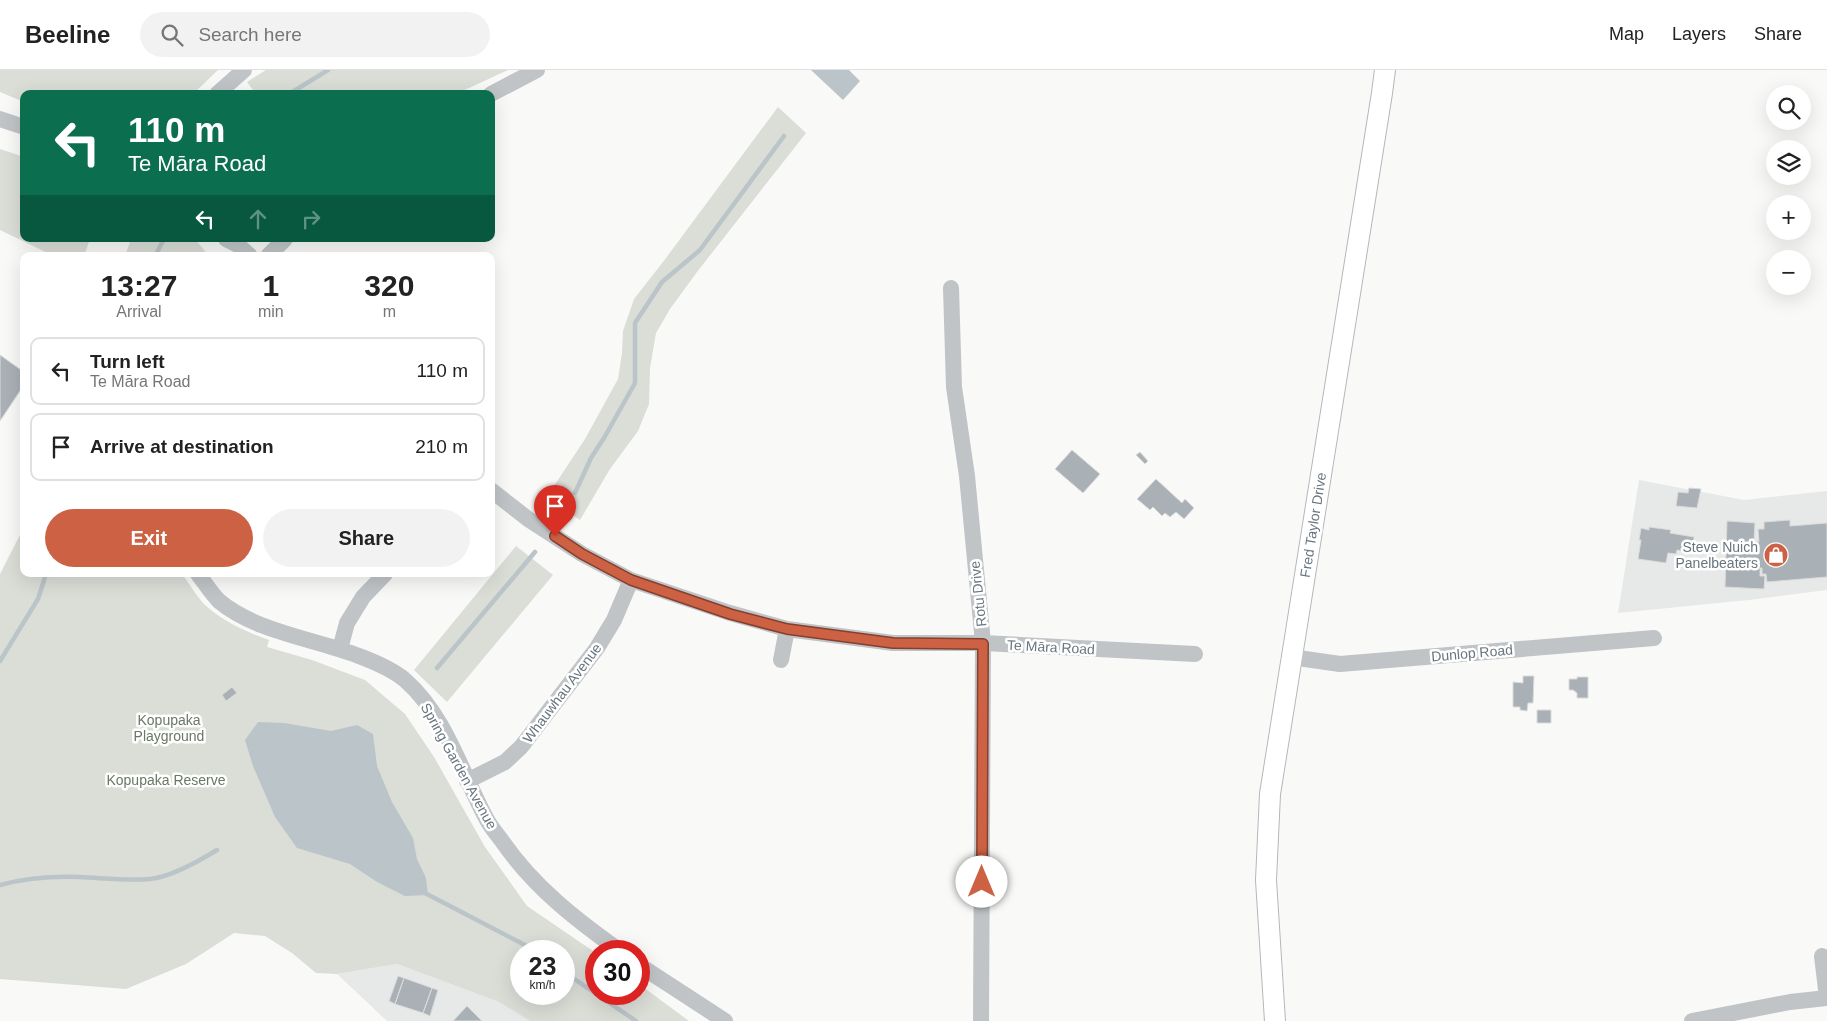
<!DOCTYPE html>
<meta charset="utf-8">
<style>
:root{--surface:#fff;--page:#f2f2f2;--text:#222;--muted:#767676;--line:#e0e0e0;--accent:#cd6144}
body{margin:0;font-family:Arial,sans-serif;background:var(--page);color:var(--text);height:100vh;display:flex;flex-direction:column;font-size:19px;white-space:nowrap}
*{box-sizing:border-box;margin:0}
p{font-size:16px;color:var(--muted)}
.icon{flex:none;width:28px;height:28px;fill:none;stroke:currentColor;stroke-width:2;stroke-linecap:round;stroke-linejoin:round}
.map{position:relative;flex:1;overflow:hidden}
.side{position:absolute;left:20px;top:182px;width:475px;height:325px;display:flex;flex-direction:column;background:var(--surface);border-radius:10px;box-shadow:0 5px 20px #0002}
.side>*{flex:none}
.hud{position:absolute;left:20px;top:20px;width:475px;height:152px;border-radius:10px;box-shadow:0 5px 20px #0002;background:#0b6e4f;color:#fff;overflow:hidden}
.fabs{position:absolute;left:1766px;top:15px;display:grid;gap:10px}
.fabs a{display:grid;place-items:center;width:45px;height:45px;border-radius:50%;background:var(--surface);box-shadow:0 5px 20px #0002;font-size:25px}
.speed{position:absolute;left:510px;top:870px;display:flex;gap:10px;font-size:25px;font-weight:700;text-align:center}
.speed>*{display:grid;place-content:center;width:65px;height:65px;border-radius:50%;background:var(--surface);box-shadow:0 5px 20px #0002;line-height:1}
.speed small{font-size:12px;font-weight:400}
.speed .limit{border:8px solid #d22;background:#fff;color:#111}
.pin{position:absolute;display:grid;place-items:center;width:42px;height:42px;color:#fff;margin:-51px -21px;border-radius:50% 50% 50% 0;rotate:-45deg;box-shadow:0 0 5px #0007}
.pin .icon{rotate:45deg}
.me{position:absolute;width:55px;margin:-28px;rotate:0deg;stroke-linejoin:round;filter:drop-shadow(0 0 4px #0008)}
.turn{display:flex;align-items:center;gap:18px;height:105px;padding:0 25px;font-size:22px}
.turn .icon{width:65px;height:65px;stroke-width:2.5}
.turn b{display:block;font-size:35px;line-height:42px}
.lanes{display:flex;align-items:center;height:48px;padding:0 25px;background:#0003;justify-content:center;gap:25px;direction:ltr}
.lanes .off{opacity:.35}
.eta{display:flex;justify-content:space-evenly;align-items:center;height:85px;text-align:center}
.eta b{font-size:30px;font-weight:700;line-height:35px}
.action{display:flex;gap:10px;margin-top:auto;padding:10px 25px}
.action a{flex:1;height:58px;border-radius:30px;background:var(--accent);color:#fff;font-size:20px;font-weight:700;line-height:58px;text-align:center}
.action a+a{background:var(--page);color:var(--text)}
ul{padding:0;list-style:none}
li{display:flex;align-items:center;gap:15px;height:68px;margin:0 10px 8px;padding:0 15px;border:2px solid var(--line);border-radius:10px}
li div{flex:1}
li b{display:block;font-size:19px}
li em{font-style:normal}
header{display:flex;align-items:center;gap:30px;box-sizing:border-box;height:70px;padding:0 25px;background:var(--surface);border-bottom:1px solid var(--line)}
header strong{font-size:24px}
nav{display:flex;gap:28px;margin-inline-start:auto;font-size:18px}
.search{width:350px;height:45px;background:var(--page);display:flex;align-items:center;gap:12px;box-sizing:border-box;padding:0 18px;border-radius:28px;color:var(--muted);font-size:19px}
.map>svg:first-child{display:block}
.built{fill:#e7e8e8}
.green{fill:#daded7;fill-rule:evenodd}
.water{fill:#bbc4c8}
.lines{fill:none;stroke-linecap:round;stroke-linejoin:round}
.stream{stroke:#bbc4c8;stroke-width:4.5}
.building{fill:#a9b0b6;stroke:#dbdbda}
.major-casing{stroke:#b4b8bb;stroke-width:22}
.minor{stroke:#c0c4c7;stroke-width:16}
.major{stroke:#fff;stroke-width:20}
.route-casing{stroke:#853f2c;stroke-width:12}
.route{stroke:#cd6144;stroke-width:9}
.labels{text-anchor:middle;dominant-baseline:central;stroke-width:5;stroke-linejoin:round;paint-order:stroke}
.street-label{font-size:14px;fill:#68757f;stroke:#fff}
.poi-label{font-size:14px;fill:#68757f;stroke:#fff;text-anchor:end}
.park-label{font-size:14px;fill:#6a7866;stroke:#fff}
</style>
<header>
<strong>Beeline</strong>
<div class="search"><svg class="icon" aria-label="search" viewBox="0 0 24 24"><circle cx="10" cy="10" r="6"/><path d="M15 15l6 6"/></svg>Search here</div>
<nav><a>Map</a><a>Layers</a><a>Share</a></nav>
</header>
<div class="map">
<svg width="1827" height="951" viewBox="0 0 1827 951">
<rect width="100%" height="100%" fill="#f9f9f8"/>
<path class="built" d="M1639,410l105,20 83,-9v99l-78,10 -131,13z
M397,894l102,38 31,19h-143l-50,-47z"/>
<path class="green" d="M0,0h218l-25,24h-169v8l-24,-10z
M266,0h242l-52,24h-200l-9,-12z
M778,37l28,26 -109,139 -27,37 -14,24 -6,35 -1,36 -11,27 -28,38 -30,51 -34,-22 39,-59 33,-60 4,-26 1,-22 11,-32 29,-37z
M0,79l24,8v82h66l-6,17h-30l-54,-26z
M131,169h64l14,17h-84z
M24,457v47h158c7,9 13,20 21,29 17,17 43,29 66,37l-2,7 45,13 53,20 40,34 29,43 51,90 42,59 69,47v41h43v-10l50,37h-159l-31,-19 -102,-38 -60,10 -21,-1 -24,-20 -27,-17 -31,-3 -48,31 -60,25 -126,-10v-405zM521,881h43v43h-43z
M516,476l37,29 -106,127 -33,-32z"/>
<path class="water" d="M811,0h38l11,11 -17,19z
M258,652l26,1 47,8 26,-6 16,9 4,32 15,36 21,36 4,21 9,19 2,17 -23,1 -28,-14 -27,-18 -53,-16 -22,-31 -22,-51 -8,-26z"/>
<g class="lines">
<path class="stream" d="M289,24l39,-24
M155,186l9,-17
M575,423l16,-35 13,-20 31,-55v-60l27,-41 38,-32 84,-114
M0,591l38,-62 8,-25
M437,598l98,-116
M0,815c26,-7 53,-9 80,-8 23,1 47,4 70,2 21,-2 49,-18 67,-29
M423,822l102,53 9,6
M564,902l72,49"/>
</g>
<path class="building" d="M0,285l24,17v13l-24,36z
M1072,380l28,24 -17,19 -28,-24z
M1140,382l8,9 -3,3 -9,-9z
M1156,409l26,24 3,-4 9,9 -10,11 -8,-7 -6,5 -5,-4 -3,3 -9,-9 -3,3 -13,-11z
M1689,418l12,1 -4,19 -21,-2 2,-14 10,1z
M1790,450v6l37,-3v54l-60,5 -1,-8h-4v-6h-2v8h5l-1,13 -39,-2 2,-66 28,2 -1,18 5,1 -1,-13h6v-7z
M1649,457l22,3 -1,3 24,4 -2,16 -15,-3 -1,4 -8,-1 -2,10 -28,-4 3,-19h-2l2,-12 8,2z
M1523,606h11l-1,27h-5l-1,8 -7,-1v-3h-7v-25l10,1z
M1577,607h11v21h-11v-5l-4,-3h-4v-11h8z
M232,617l5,6 -11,8 -4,-6z
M1537,640h14v13h-14z
M398,906l6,2 -9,26 -6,-3z
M404,908l28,10 -9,25 -28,-9z
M432,918l6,2 -8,26 -7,-3z
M467,936l15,15h-29z"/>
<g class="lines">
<defs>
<path id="major" d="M1275,951l-9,-141 4,-86 112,-701 3,-23"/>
</defs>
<use href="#major" class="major-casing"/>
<path class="minor" d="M217,24l27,-24
M491,24l46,-24
M0,49l24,8
M226,169l12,6 12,11
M268,186l17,-17
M951,218l3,99 13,89 16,167 -2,378
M491,420l37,29 54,35 49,26 99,33 57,16 106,14h90l212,11
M198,504c7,9 13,19 21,27 37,31 96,38 140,55 16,6 33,13 46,24 40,35 56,91 80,136 4,9 11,17 17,25 32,46 73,78 118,110
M340,579l7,-26 16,-26 22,-23
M1291,587l49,7 314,-26
M781,590l6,-31
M467,711l38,-19 16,-15 76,-99 17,-28 17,-40
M1822,886l5,42
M639,895l86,56
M1692,951l98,-19 37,-4"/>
<use href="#major" class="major"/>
</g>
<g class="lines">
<defs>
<path id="route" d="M555,466l27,18 49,26 99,34 57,15 106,14 90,1 -1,238"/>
</defs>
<use href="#route" class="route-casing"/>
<use href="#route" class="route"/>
</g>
<defs>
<symbol id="shop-disc" viewBox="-11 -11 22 22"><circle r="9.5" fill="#cd6144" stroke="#fff"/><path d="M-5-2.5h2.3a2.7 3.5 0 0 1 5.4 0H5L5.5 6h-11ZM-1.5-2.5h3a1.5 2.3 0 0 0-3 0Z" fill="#fff"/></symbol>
</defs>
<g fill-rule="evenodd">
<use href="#shop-disc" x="1762" y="471" width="28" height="28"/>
</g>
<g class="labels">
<g class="street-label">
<text transform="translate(1313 455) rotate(-81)">Fred Taylor Drive</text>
<text transform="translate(978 524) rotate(-96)">Rotu Drive</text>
<text transform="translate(1051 577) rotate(3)">Te Māra Road</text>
<text transform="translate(1472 583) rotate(-5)">Dunlop Road</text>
<text transform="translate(562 623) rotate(-53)">Whauwhau Avenue</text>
<text transform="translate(459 696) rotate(61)">Spring Garden Avenue</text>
</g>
<g class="poi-label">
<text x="1758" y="477">Steve Nuich<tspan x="1758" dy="16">Panelbeaters</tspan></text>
</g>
<g class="park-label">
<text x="169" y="650">Kopupaka<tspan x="169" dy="16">Playground</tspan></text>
<text x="166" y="710">Kopupaka Reserve</text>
</g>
</g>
</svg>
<div class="fabs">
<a><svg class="icon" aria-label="search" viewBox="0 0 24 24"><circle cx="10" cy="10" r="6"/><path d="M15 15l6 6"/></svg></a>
<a><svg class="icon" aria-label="layers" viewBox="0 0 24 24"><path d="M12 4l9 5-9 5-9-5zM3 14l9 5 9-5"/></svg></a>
<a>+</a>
<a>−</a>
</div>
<div class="speed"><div>23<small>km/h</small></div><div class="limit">30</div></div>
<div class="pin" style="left:555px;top:466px;background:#d93025"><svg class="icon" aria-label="arrive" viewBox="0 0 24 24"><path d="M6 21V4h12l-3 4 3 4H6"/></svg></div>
<svg class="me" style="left:982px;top:812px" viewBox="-20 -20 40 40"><circle r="19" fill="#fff"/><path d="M0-13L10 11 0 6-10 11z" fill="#cd6144"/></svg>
<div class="hud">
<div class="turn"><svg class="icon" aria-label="left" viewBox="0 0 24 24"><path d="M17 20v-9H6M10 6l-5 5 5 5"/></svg><div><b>110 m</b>Te Māra Road</div></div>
<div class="lanes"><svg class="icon" aria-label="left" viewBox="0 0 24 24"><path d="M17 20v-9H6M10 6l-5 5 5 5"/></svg><svg class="icon off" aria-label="ahead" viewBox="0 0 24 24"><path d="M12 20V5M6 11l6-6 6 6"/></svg><svg class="icon off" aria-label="right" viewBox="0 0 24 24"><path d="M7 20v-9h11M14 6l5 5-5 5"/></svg></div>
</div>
<section class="side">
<div class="eta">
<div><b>13:27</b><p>Arrival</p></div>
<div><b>1</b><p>min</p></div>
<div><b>320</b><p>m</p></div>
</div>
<ul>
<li><svg class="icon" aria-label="left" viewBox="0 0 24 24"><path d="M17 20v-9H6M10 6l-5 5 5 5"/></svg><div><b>Turn left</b><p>Te Māra Road</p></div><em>110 m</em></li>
<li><svg class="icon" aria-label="arrive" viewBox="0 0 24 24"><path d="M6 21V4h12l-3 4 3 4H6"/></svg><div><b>Arrive at destination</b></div><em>210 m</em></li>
</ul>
<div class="action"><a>Exit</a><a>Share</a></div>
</section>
</div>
